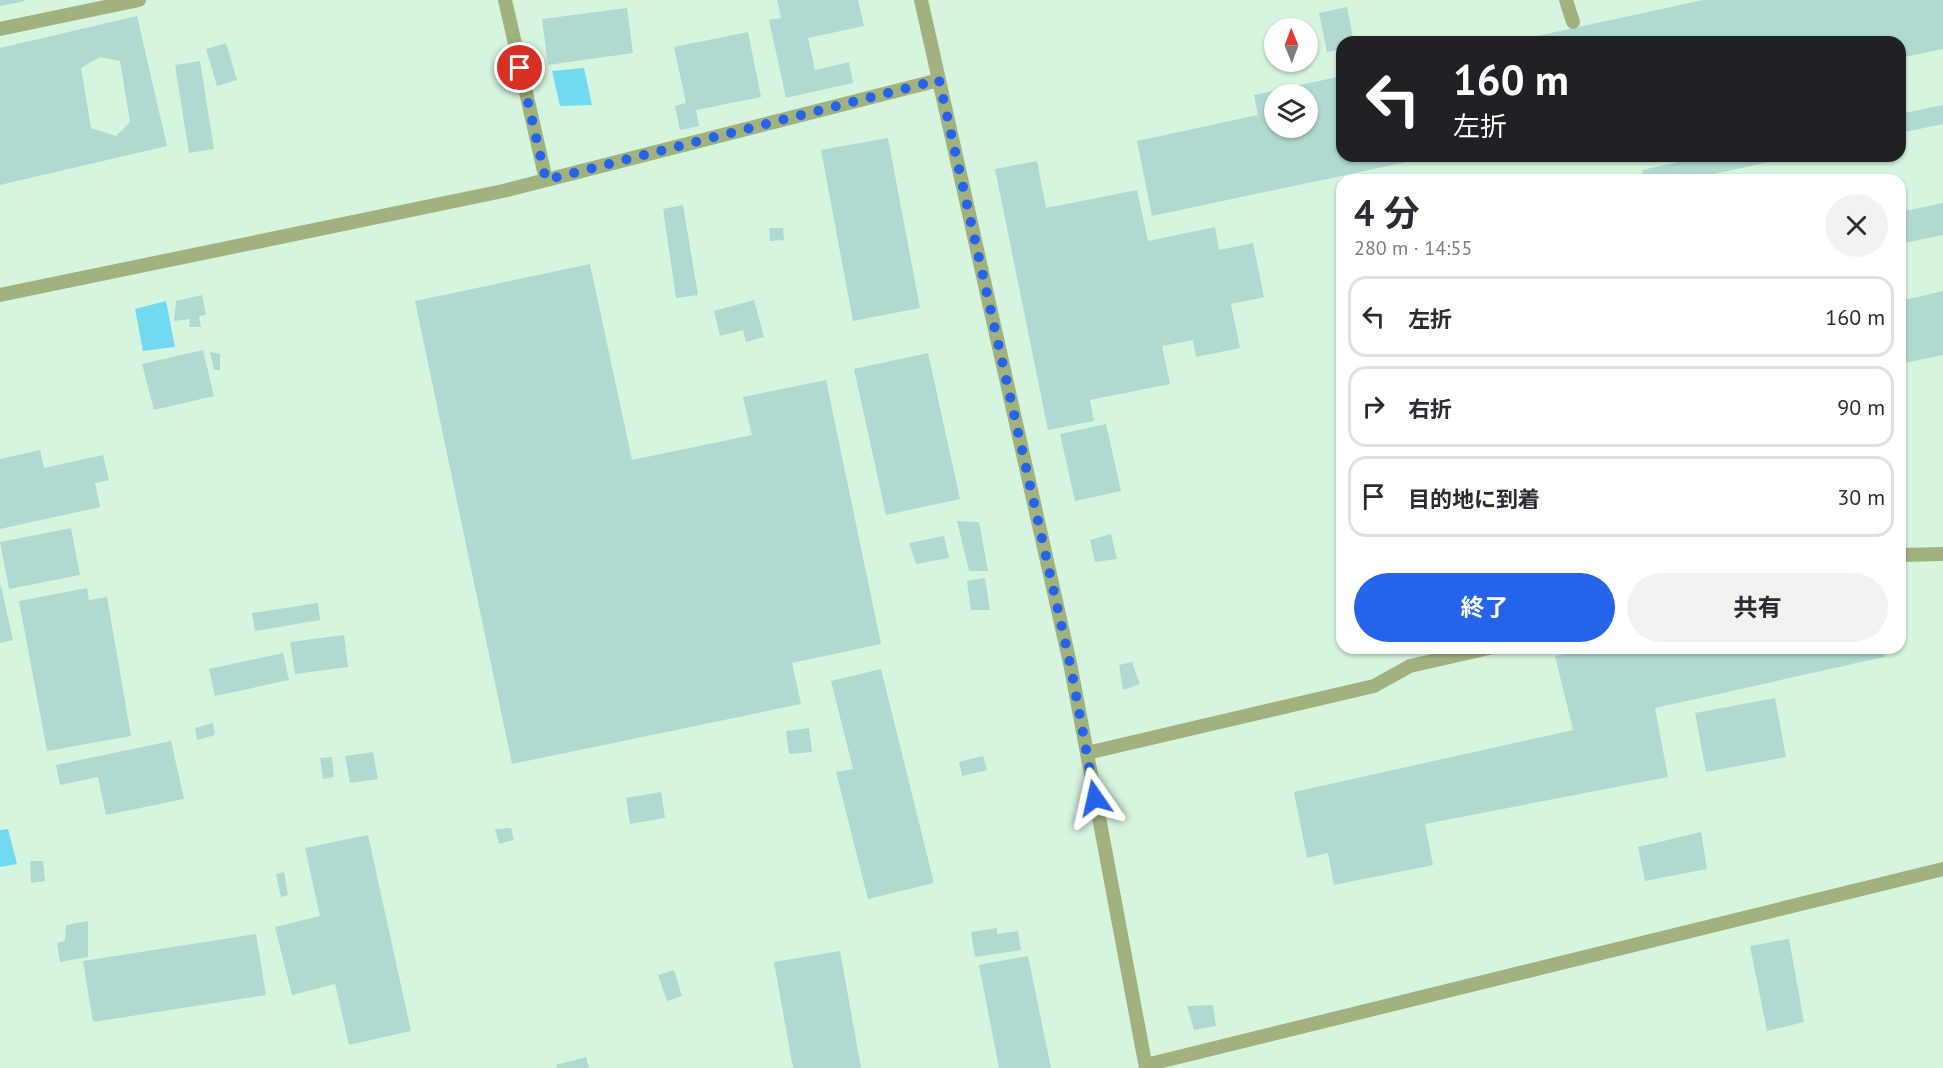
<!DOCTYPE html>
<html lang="ja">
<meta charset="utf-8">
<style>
:root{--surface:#fff;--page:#f2f2f3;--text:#2b2b33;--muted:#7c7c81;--line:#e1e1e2;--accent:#2563eb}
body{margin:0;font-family:"PT Sans","Noto Sans JP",sans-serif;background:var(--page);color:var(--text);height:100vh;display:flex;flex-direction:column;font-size:22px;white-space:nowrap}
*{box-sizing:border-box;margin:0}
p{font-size:20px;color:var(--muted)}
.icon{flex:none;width:33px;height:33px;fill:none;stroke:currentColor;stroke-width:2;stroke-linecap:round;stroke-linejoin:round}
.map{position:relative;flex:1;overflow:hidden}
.side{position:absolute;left:1336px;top:174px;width:570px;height:480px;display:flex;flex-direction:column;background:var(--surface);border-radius:18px;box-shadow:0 2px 4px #0004}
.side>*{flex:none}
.top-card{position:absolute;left:1336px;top:36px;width:570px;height:126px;border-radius:18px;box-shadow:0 2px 4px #0004;background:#202124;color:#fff;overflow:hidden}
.needle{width:39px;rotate:359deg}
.controls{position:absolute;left:1264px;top:18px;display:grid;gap:12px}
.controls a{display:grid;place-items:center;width:54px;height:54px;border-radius:50%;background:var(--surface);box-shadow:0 2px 4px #0004;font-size:30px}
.pin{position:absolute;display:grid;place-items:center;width:51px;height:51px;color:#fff;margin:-26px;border:3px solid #fff;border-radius:50%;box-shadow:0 2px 6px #0007}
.me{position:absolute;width:66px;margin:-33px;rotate:349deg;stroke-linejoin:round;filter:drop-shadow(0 0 4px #0008)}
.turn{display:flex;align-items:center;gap:21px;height:126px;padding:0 18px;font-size:27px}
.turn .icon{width:78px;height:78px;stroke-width:2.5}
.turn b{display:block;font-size:42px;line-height:51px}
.round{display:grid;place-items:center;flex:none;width:63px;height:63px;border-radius:32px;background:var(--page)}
.overview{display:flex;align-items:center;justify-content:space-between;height:102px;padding:0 18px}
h1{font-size:36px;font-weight:700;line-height:45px}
.button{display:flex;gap:12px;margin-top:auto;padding:12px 18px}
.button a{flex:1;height:69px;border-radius:36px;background:var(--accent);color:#fff;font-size:24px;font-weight:700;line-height:69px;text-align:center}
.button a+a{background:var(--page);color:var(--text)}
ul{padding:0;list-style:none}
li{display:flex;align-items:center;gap:18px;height:81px;margin:0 12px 9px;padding:0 6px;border:3px solid var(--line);border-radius:18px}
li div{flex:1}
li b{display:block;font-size:22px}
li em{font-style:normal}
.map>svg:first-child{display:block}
.water{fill:#71daf2}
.building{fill:#b0d9d2;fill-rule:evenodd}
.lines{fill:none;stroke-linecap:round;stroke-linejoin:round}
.service{stroke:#a1b27f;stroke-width:14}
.route{stroke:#2563eb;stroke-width:10;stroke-dasharray:0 18}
</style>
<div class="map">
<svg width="1943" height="1068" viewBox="0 0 1943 1068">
<rect width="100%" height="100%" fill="#d6f5df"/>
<path class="water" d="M584,68l8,37 -32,1 -8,-35z
M166,301l9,46 -32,4 -8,-42z
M8,829l9,35 -17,3v-37z"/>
<path class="building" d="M0,0h24l1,1 -25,5z
M777,0h81l6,26 -56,12 7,32 34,-8 4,21 -67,15 -17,-78 12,-2z
M1703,0h240v49l-43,9v-16h-391z
M1347,7l7,35h-12v7l-15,3 -8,-39z
M627,8l6,45 -85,12 -6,-46z
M137,16l30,130 -167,39v-137zM100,57l20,4 10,61 -14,14 -25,-8 -10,-60z
M748,32l13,65 -65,13 3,16 -19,4 -5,-24 11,-3 -12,-56z
M226,43l11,37 -20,6 -11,-37z
M200,61l14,88 -25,4 -14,-88z
M1342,76v80l89,1 -279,59 -15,-75 121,-26 -4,-20zM1275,94h33v34h-33z
M1943,105v19l-43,9v-19z
M888,138l32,170 -67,13 -32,-171z
M1707,156h85v1l-106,23h-42l-2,-10z
M1037,161l9,47 91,-18 11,51 67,-14 4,23 34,-7 11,54 -33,7 9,44 -44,9 -3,-17 -31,6 8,38 -80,16 4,21 -46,9 -53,-261z
M1943,203v32l-43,9v-32z
M683,205l15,90 -22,3 -13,-89z
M769,228h14l1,12 -14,1z
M590,264l42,196 120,-25 -9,-38 83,-17 55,264 -89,19 9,41 -289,60 -97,-463z
M1943,291v64l-43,9v-63z
M202,295l4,20 -7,1 2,11h-12l1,-8 -16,2 2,-20z
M754,300l10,37 -18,5 -3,-12 -23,6 -6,-25z
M203,350l11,46 -60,14 -12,-46z
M210,352l10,2v16h-6z
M928,353l32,146 -74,16 -32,-146z
M1106,424l15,67 -46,10 -15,-67z
M40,450l4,18 59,-13 6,25 -14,3 5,24 -100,22v-70z
M957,521l22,1 9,49h-19z
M71,528l9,47 -71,14 -9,-47z
M1111,534l6,25 -22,3 -5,-22z
M944,536l5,22 -33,6 -7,-21z
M985,578l5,32h-19l-4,-29z
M1,586l12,54 -13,3v-56z
M87,588l2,12 18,-3 24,139 -84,15 -28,-150z
M318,603l2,17 -65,11 -3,-18z
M344,635l4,32 -53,7 -5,-32z
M1592,648h290l2,9 -229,51 13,69 -243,47 8,41 -99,20 -6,-32 -21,5 -13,-66 279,-62 -18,-74z
M283,653l6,27 -74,16 -6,-27z
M1132,662l8,22 -17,6 -4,-25z
M881,669l53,214 -66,16 -32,-127 17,-3 -22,-88z
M1775,698l11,59 -80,15 -11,-59z
M213,723l2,12 -18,5 -2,-12z
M809,728l3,24 -23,2 -3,-23z
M171,741l13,58 -78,16 -8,-38 -38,8 -4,-20z
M373,752l5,27 -28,4 -5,-27z
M983,756l4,14 -25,6 -3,-14z
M332,757l2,20 -11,2 -3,-21z
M661,792l4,26 -35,6 -4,-26z
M511,828l3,12 -15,4 -4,-15z
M1701,832l6,37 -62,12 -7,-34z
M368,835l43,196 -62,14 -14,-61 -43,11 -17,-68 45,-11 -15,-68z
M30,861h13l2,20 -14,2z
M284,872l4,23 -7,2 -5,-23z
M88,921v36l-28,5 -3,-19 8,-2 1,-16z
M997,928v6l21,-3 3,19 -46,7 -4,-25z
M256,934l10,61 -173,27 -10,-61z
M1789,939l15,83 -37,9 -17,-85z
M840,951l21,117h-68l-19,-106z
M1028,956l23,112h-52l-20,-103z
M674,970l8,26 -15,5 -9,-26z
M1213,1005l3,21 -22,4 -7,-24z
M586,1057l3,11h-32l-1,-3z"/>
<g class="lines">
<path class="service" d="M505,0l41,180
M921,0l150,668 75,400
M1566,0l7,22
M0,29l139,-29
M0,295l503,-104 436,-111
M1900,555l43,-1
M1087,753l287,-67 36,-20 79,-18
M1146,1065l797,-196"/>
</g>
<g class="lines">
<path class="route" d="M520,68l26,112 393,-100 132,588 24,130"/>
</g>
</svg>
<div class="controls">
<a><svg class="needle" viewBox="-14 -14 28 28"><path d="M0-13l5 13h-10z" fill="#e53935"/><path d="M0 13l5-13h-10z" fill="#7c7c81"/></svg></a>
<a><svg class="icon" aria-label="layers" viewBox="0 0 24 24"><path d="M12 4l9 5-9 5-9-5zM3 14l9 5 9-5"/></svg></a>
</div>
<div class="pin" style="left:520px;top:68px;background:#d93025"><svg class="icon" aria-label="arrive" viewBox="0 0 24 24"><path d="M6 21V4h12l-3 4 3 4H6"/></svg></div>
<svg class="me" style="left:1095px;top:798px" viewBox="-20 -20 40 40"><path d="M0-17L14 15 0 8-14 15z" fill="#2563eb" stroke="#fff" stroke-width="4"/></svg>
<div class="top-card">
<div class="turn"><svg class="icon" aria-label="left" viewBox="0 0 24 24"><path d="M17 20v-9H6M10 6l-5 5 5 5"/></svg><div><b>160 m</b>左折</div></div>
</div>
<section class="side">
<div class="overview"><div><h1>4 分</h1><p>280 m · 14:55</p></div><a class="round"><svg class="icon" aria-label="close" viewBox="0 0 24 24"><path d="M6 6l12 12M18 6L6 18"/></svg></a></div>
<ul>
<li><svg class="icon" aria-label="left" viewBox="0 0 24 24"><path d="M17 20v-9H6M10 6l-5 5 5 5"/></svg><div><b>左折</b></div><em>160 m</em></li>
<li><svg class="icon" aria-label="right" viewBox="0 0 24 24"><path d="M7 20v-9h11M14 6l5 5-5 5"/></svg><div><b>右折</b></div><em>90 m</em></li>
<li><svg class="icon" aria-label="arrive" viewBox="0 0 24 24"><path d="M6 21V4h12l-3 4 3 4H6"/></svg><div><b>目的地に到着</b></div><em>30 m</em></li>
</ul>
<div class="button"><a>終了</a><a>共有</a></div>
</section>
</div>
